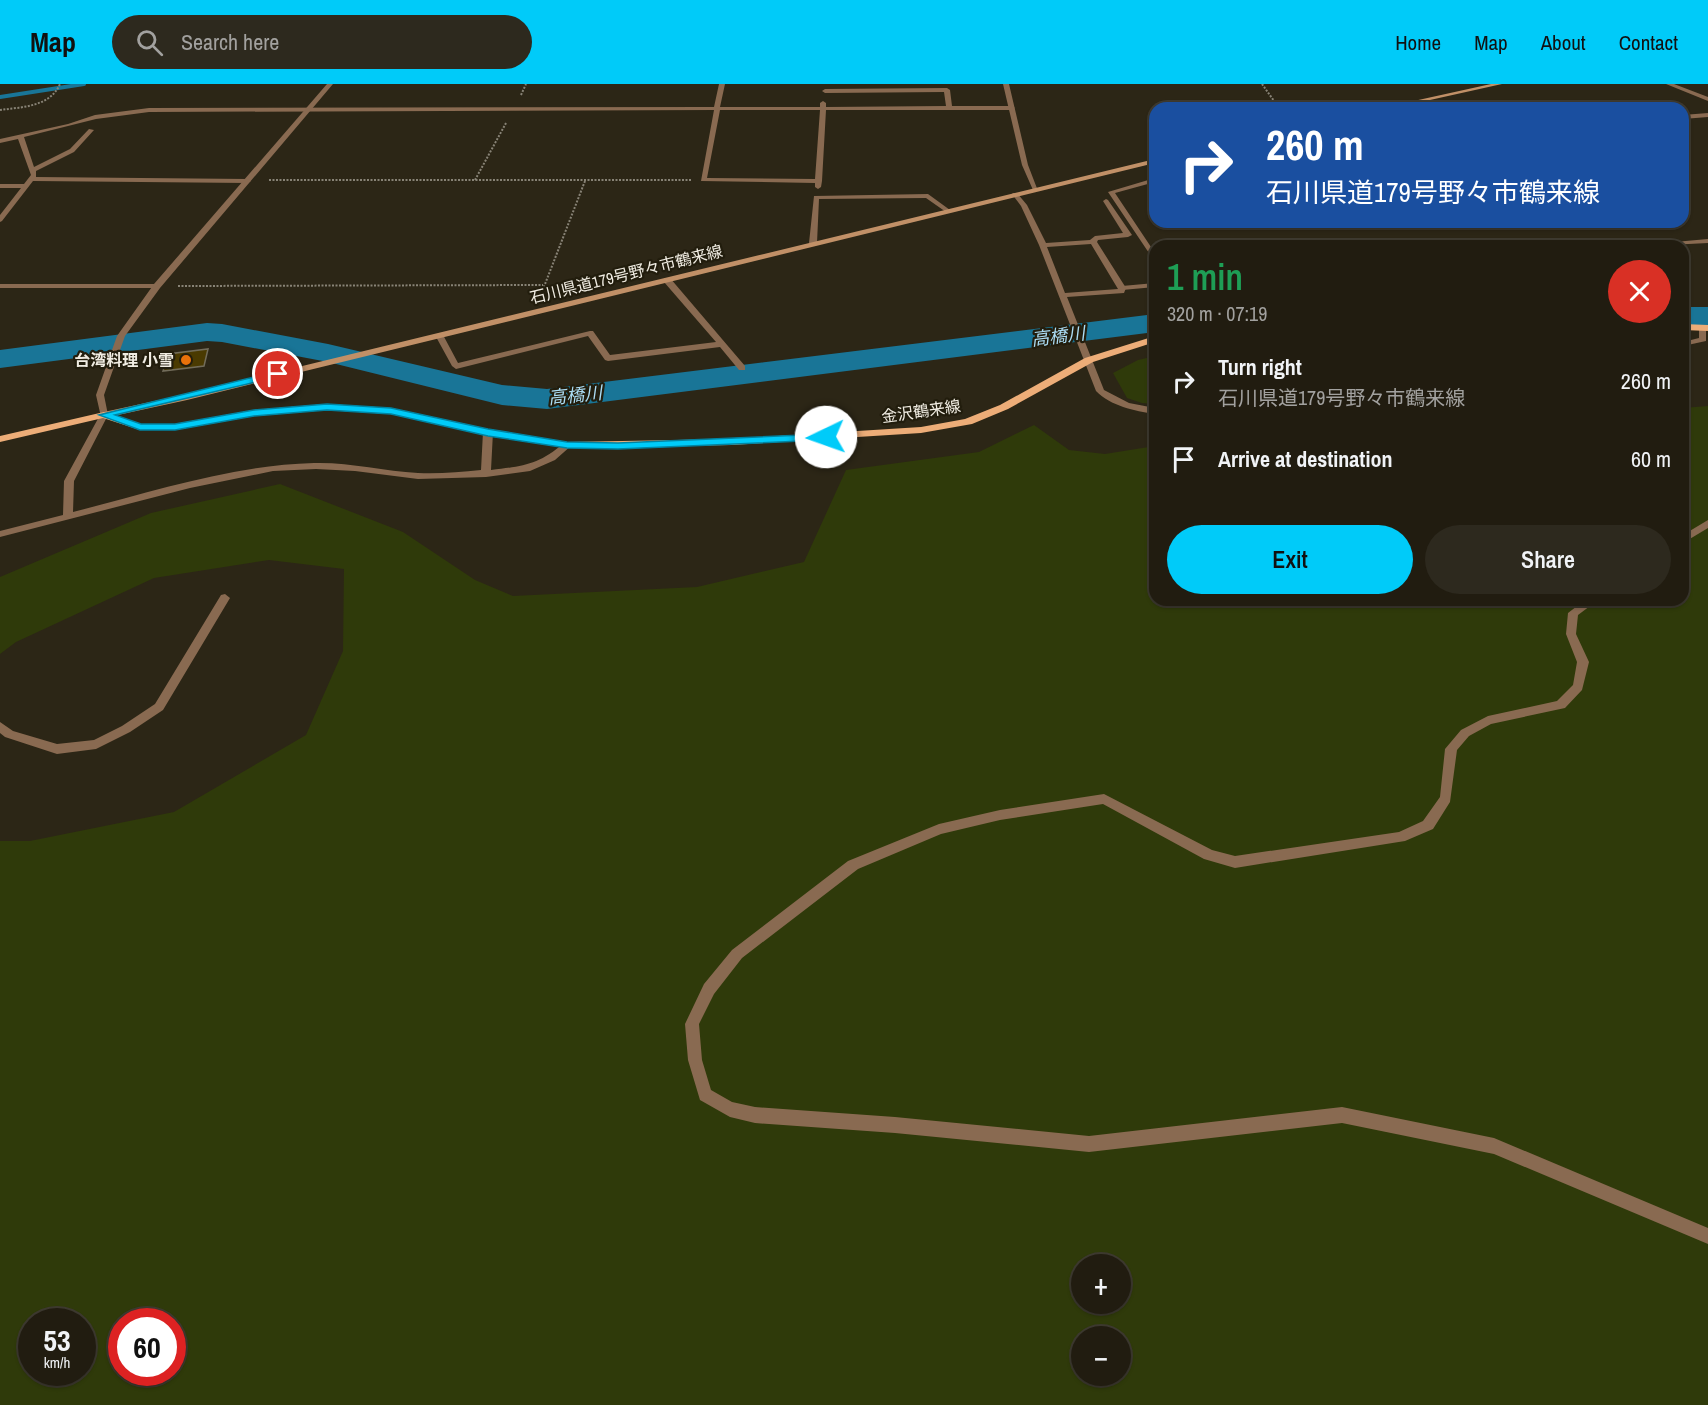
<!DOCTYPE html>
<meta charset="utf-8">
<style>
:root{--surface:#211c10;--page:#2d291e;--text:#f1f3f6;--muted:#a2a19f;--line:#3e3a30;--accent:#00cbf9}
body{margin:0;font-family:"Archivo Narrow","Noto Sans JP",sans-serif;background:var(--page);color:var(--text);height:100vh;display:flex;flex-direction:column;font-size:22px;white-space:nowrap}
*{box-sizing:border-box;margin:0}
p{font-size:20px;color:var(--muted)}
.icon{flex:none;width:33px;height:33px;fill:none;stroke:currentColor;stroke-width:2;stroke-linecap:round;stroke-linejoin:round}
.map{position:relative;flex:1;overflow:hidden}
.side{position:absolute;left:1149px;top:156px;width:540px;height:366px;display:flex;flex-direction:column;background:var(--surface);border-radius:18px;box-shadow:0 2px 4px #0004,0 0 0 2px var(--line)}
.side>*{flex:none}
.guide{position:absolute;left:1149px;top:18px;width:540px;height:126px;border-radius:18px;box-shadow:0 2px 4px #0004,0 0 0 2px var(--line);background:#1a4fa0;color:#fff;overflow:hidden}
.controls{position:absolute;left:1071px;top:1170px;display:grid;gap:12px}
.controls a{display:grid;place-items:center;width:60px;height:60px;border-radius:50%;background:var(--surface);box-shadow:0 2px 4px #0004,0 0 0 2px var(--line);font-size:30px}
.speed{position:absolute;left:18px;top:1224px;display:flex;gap:12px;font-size:30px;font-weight:700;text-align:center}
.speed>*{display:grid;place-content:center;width:78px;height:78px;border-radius:50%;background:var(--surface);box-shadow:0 2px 4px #0004,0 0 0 2px var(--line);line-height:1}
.speed small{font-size:15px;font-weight:400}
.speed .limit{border:9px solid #d22;background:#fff;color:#111}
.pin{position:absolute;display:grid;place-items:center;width:51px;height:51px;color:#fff;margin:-26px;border:3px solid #fff;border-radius:50%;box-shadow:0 2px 6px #0007}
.me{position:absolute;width:66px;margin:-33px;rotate:267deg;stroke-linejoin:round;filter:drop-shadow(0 0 4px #0008)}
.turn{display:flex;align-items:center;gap:21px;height:126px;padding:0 18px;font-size:27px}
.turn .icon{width:78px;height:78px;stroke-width:2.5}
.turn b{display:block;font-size:42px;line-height:51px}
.round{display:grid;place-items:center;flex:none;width:63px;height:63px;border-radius:32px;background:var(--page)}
.headline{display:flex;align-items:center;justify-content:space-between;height:102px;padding:0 18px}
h1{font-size:36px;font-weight:600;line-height:45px;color:#1e9e55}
.cta{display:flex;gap:12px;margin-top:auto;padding:12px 18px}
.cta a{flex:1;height:69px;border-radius:36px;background:var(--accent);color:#111;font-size:24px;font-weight:600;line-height:69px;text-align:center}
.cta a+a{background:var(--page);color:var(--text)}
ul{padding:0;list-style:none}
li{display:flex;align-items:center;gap:18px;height:78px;padding:0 18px}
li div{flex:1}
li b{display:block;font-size:22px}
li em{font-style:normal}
header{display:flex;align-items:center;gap:36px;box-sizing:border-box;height:84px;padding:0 30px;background:var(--accent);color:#111}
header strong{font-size:28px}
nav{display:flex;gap:33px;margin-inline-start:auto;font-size:21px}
.search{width:420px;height:54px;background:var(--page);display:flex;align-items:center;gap:15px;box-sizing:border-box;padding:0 21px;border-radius:33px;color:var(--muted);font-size:22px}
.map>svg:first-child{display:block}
.green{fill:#2f3a0a;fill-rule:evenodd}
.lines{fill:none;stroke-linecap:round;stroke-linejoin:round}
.stream{stroke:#197597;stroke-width:4}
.river{fill:#197597;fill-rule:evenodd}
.building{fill:#4a3a01;stroke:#726c5a;stroke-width:1.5}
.path{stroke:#888376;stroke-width:2;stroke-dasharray:2 1.5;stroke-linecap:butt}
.service{fill:#896a51;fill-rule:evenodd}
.minor{fill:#896a51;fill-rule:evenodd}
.tertiary{fill:#896a51;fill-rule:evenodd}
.secondary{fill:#c19067;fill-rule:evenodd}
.primary{fill:#edad78;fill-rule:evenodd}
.route{fill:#00cbf9;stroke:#0084a2;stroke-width:1.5}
.food-dot{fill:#e8710a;stroke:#221d0d;stroke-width:2}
.labels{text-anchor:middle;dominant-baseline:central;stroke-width:4.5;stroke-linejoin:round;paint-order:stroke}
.far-street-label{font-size:16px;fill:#f0ece2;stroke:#221d0d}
.far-poi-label{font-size:16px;font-weight:bold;fill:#f0ece2;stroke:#221d0d;text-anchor:end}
.far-water-label{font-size:18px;font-style:italic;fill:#acddf5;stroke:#221d0d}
</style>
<header>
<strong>Map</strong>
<div class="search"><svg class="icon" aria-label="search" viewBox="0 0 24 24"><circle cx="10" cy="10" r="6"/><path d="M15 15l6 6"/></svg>Search here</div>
<nav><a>Home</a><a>Map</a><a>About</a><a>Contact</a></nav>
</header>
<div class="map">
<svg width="1708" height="1321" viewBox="0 0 1708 1321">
<rect width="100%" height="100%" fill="#2c2616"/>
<path class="green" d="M1155,272v48l-13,-1 -15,-5 -14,-25 25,-13z
M1708,322v999h-1708v-564h30l144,-29 132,-77 37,-84 1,-82 -75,-9 -115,18 -138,64 -16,12v-77l151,-64 129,-29 123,48 72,48 38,16 184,-9 107,-25 42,-92 133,-18 55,-27 35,25 36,4 50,-8v154h528v-192zM1082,1180h38v40h-38zM32,1238h50v50h-50zM122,1238h50v50h-50zM1082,1252h38v40h-38z"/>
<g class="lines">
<path class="stream" d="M0,13l84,-13"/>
<path class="river" d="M1683,223h25v18h-25z
M1155,230v18l-608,77 -45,-4 -174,-43 -106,-20 -15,-1 -207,27v-18l207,-27 15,1 106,20 174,41 45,4z"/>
</g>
<path class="building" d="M208,265l-4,17 -41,5 5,-17z"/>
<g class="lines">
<path class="path" d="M1262,0l17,24
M521,11l5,-11
M0,26c22,-3 50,-3 60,-26
M269,96h422
M475,96l31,-57
M178,202l365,-1
M540,213l45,-116"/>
<path class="service" d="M1666,0h8l34,13v4z
M1708,29v4l-25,2v-4z
M1155,94v4l-40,11 40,60v7l-2,-1 -45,-67z
M1708,155v4l-59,3 3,-2z
M1155,199v4l-33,3 -3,-2 3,-2z"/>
<path class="minor" d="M719,0h6l-5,23h100v-4l3,-2 3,2v4l120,-1 -2,-14 -119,1 -3,-2 3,-2 122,-1 3,2 2,16h60l3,2 -3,2h-186l-4,71 -1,6 -3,2 -3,-2v-4l-114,-2 13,-71 -565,2 -53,7 -72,18 10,30 36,-18 19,-20 5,1 -20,22 -38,19v6l212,2 3,2 -3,2 -215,-2 -31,40 -2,1v-7l21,-27h-21v-4h24l7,-9 -13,-36 -18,4v-4l68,-15 27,-9 54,-7 565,-1zM720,26h100l-5,69 -108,-1z
M1013,109h4l10,12 19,38 44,-3 5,-4 28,-3 -20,-32 3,-2 2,1 24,35 -4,2 -30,3 -1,2 29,46 -2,5 -57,4 37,93 25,13 26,5v6c-21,-3 -44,-8 -59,-23l-57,-146 -18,-39 -9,-12zM1091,160l27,45 -53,4 -18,-46z
M928,110l22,16v2h-4l-20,-14 -107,1 -2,44 -4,2 -4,-2 5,-47z
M664,194h6l75,88v4h-6l-19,-23 -112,14 -3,-1 -17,-24 -132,33 -4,-3 -17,-31 7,-2 16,30 132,-32h3l17,24 106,-13 -52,-60z
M0,200h157l4,2 -4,2h-157z
M1699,242l7,2v13l-23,5v-4l16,-4z
M104,328l4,3 -34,66 -1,31c79,-20 159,-47 241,-49 35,-1 69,8 104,10 21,1 42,-1 63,-3l2,-38 5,-3 5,3 -2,38c33,-4 47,-5 73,-27h6l2,2 -17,15 -25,11 -44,6 -68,2 -63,-8 -39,-2 -43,2 -83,17 -190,49v-6l63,-16 1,-34 36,-66z
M1708,436v8l-25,15v-8z
M225,510l5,4 -67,112 -33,22 -34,17 -39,5 -52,-17 -5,-4v-11l13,9 44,13 37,-4 28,-14 33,-22 66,-109z
M1585,516h13l-20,15 -2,19 13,28 -7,28 -17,18 -74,16 -22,12 -12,14 -7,52 -17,27 -28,12 -170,27 -31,-9 -101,-55 -103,16 -59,14 -83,35 -116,89 -28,36 -15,30 3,36 9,30 21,12 23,5 140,10 194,19 253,-29 152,31 214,90v16l-214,-90 -152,-31 -253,29 -194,-19 -140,-10 -25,-6 -30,-17 -12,-40 -3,-36 19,-40 28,-34 116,-89 91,-37 61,-14 104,-16 108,56 23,6 164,-24 24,-11 17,-24 5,-48 16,-19 27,-14 69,-15 16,-16 4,-23 -11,-28 2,-21z"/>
<path class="tertiary" d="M327,0h6l-173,204 -35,48 -21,59 4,20 -1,2h-6l-5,-22 21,-59 37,-52z
M1003,0h6l19,81 10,26 -5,-1 -11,-25z"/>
<path class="secondary" d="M1491,0h11l-108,24h-12z
M1155,75v4l-968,237 -83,18 -4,-3 4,-3 83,-18z"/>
<path class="primary" d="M1683,240l25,1v6l-25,-1z
M1155,252v6l-62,20 -85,47 -36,15 -51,9 -189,12 -165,3 -79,-13 -97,-21 -64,-4 -73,6 -79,14h-35l-37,-12 -103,24v-6l104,-24 37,12h34l79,-14 73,-6 64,4 97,21 79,13 165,-3 189,-12 44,-8 35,-14 85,-47z"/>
</g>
<path class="route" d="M278,287l5,3 -1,2 -167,39 26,9h34l79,-14 73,-6 64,4 97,21 79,13 51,1 208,-9 5,3 -5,3 -208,9 -51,-1 -79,-12 -97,-22 -64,-4 -73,6 -79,14h-35l-41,-15z"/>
<circle class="food-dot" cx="186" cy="276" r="6"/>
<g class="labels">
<g class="far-street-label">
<text transform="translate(626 190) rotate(-14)">石川県道179号野々市鶴来線</text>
<text transform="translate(921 327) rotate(-8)">金沢鶴来線</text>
</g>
<g class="far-poi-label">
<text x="174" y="276">台湾料理 小雪</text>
</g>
<g class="far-water-label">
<text transform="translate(1058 252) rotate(-7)">高橋川</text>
<text transform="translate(575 311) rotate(-6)">高橋川</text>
</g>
</g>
</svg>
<div class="controls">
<a>+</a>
<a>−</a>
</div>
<div class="speed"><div>53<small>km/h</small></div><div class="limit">60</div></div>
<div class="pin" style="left:278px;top:290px;background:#d93025"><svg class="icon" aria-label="arrive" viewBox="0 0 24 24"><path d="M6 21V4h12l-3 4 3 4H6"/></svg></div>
<svg class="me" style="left:826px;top:353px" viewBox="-20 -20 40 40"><circle r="19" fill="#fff"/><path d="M0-13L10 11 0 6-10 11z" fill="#00cbf9"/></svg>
<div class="guide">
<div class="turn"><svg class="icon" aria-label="right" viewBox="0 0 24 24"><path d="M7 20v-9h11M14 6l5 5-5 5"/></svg><div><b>260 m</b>石川県道179号野々市鶴来線</div></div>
</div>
<section class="side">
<div class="headline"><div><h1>1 min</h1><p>320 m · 07:19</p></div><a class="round" style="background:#d93025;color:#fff"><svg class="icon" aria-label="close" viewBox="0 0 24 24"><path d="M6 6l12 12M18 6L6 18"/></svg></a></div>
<ul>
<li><svg class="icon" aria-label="right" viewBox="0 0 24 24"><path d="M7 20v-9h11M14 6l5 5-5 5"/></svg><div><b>Turn right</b><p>石川県道179号野々市鶴来線</p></div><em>260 m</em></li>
<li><svg class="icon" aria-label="arrive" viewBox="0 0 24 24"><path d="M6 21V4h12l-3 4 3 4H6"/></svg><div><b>Arrive at destination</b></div><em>60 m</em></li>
</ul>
<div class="cta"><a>Exit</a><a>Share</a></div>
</section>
</div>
